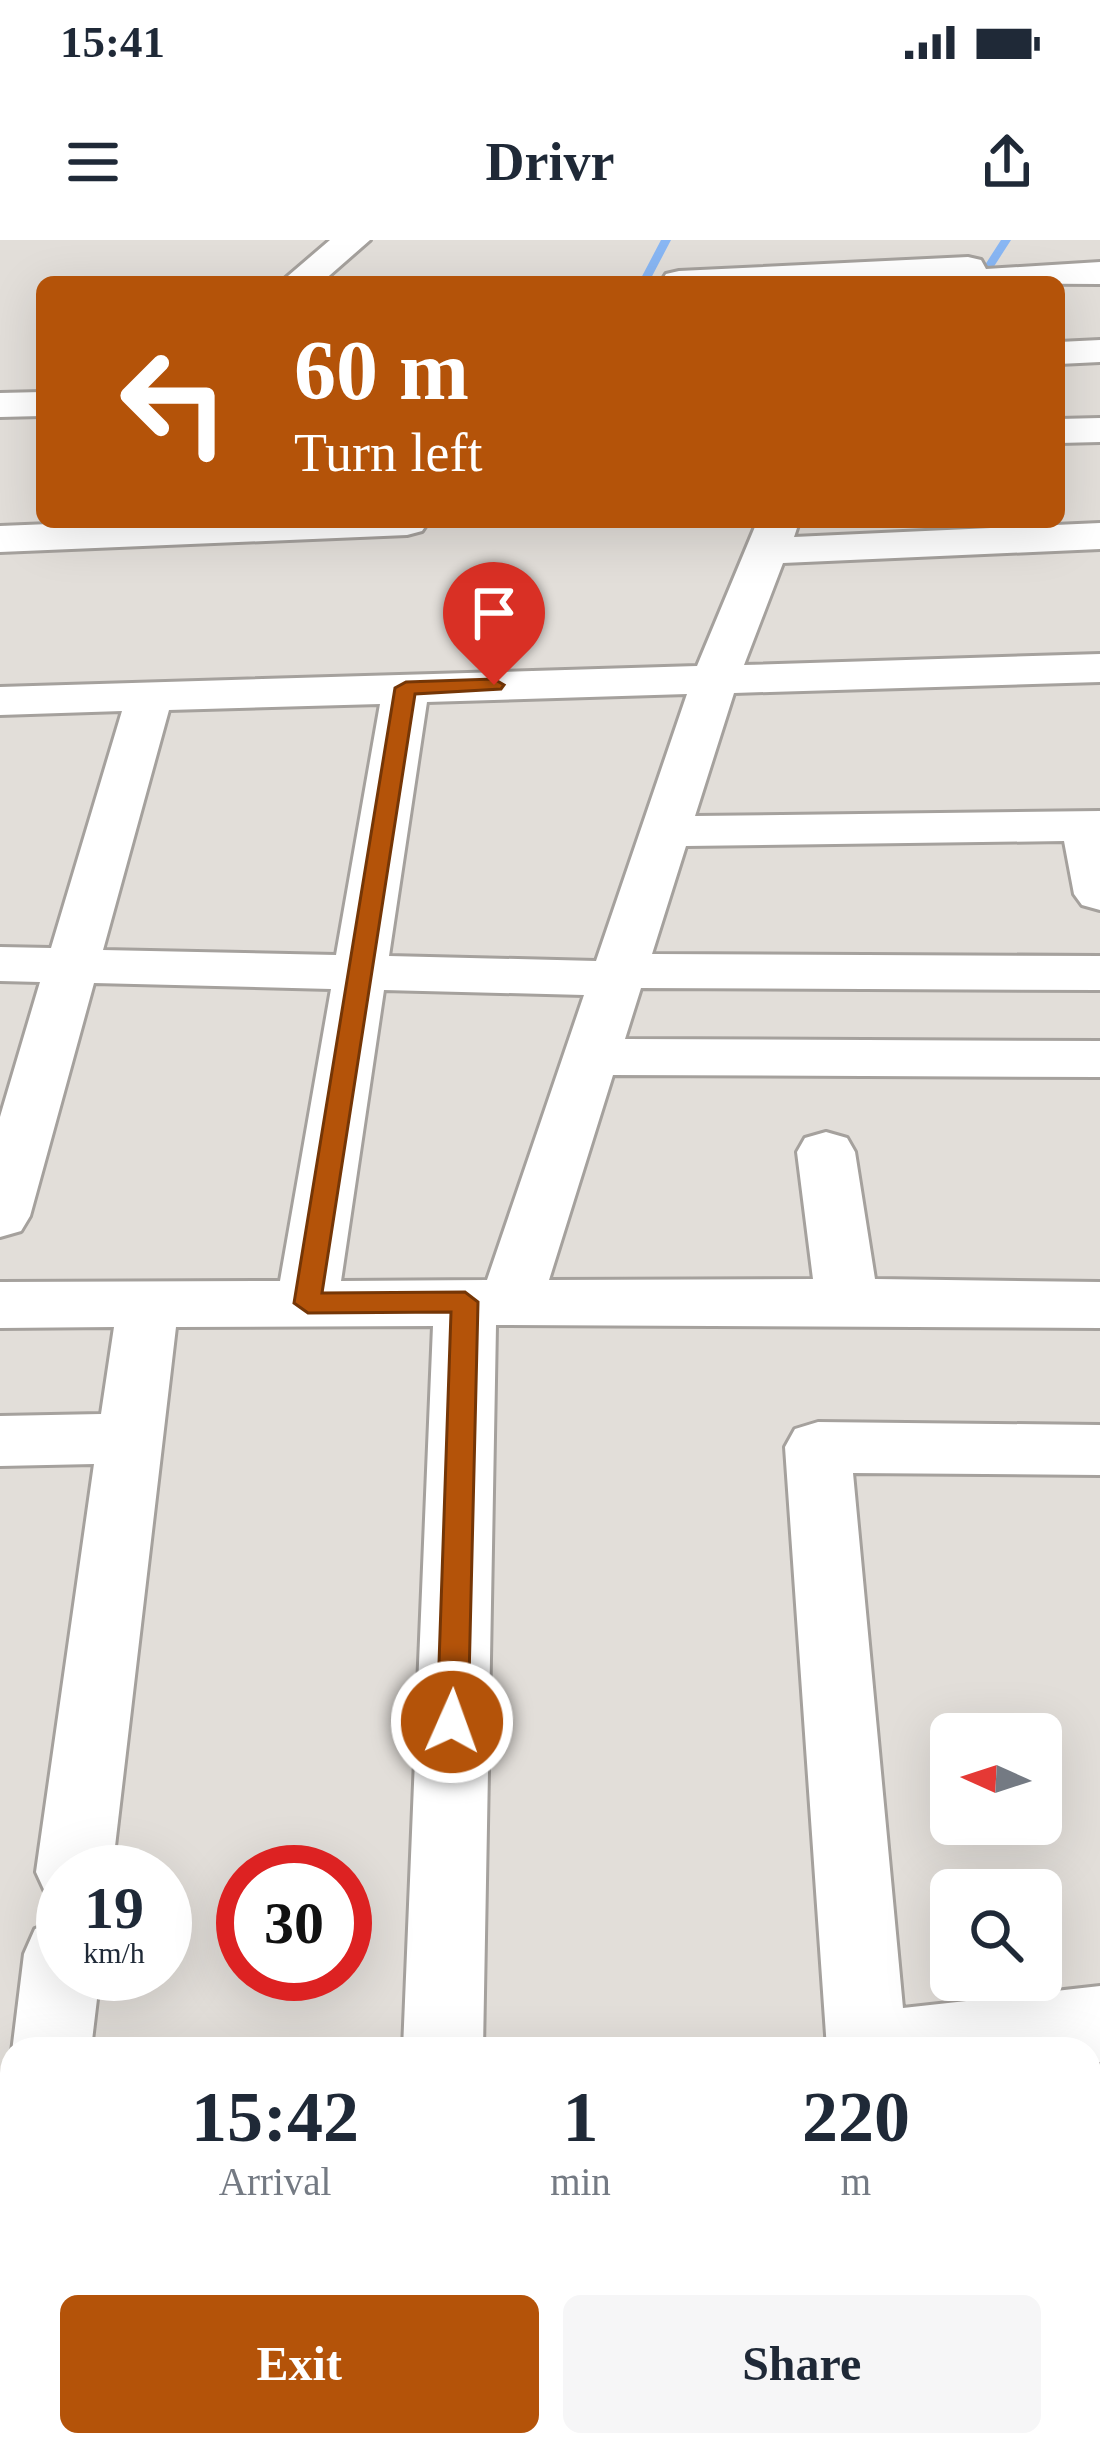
<!DOCTYPE html>
<style>
:root{--surface:#fff;--page:#f6f6f7;--text:#1f2937;--muted:#747a83;--accent:#b45309}
body{margin:0;font-family:"Times New Roman",serif;background:var(--page);color:var(--text);height:100vh;display:flex;flex-direction:column;font-size:45px;white-space:nowrap}
*{box-sizing:border-box;margin:0}
p{font-size:39px;color:var(--muted)}
.icon{flex:none;width:66px;height:66px;fill:none;stroke:currentColor;stroke-width:2;stroke-linecap:round;stroke-linejoin:round}
.map{position:relative;flex:1;overflow:hidden}
.details{position:absolute;left:0px;top:1797px;width:1101px;height:420px;display:flex;flex-direction:column;background:var(--surface);border-radius:36px 36px 0 0;box-shadow:0 12px 48px #0002}
.details>*{flex:none}
.hud{position:absolute;left:36px;top:36px;width:1029px;height:252px;border-radius:18px;box-shadow:0 12px 48px #0002;background:#b45309;color:#fff;overflow:hidden}
.needle{width:78px;rotate:273deg}
.buttons{position:absolute;left:930px;top:1473px;display:grid;gap:24px}
.buttons a{display:grid;place-items:center;width:132px;height:132px;border-radius:18px;background:var(--surface);box-shadow:0 12px 48px #0002;font-size:60px}
.speed{position:absolute;left:36px;top:1605px;display:flex;gap:24px;font-size:60px;font-weight:700;text-align:center}
.speed>*{display:grid;place-content:center;width:156px;height:156px;border-radius:50%;background:var(--surface);box-shadow:0 12px 48px #0002;line-height:1}
.speed small{font-size:30px;font-weight:400}
.speed .limit{border:18px solid #d22;background:#fff;color:#111}
.pin{position:absolute;display:grid;place-items:center;width:102px;height:102px;color:#fff;margin:-123px -51px;border-radius:50% 50% 50% 0;rotate:-45deg;box-shadow:0 0 12px #0007}
.pin .icon{rotate:45deg}
.me{position:absolute;width:132px;margin:-66px;rotate:2deg;stroke-linejoin:round;filter:drop-shadow(0 0 9px #0008)}
.turn{display:flex;align-items:center;gap:42px;height:252px;padding:0 60px;font-size:54px}
.turn .icon{width:156px;height:156px;stroke-width:2.5}
.turn b{display:block;font-size:84px;line-height:102px}
.eta{display:flex;justify-content:space-evenly;align-items:center;height:204px;text-align:center}
.eta b{font-size:72px;font-weight:700;line-height:84px}
.action{display:flex;gap:24px;margin-top:auto;padding:24px 60px}
.action a{flex:1;height:138px;border-radius:18px;background:var(--accent);color:#fff;font-size:48px;font-weight:700;line-height:138px;text-align:center}
.action a+a{background:var(--page);color:var(--text)}
.status{display:flex;justify-content:space-between;align-items:center;height:84px;padding:0 60px;background:var(--surface);direction:ltr}
.status svg{height:33px;fill:currentColor}
header{display:flex;justify-content:space-between;align-items:center;height:156px;padding:0 60px;background:var(--surface);font-size:54px;font-weight:700}
.map>svg:first-child{display:block}
.lines{fill:none;stroke-linecap:round;stroke-linejoin:round}
.stream{fill:#88b6f3;fill-rule:evenodd}
.minor-casing{stroke:#a5a19d;stroke-width:6}
.minor{fill:#fff;fill-rule:evenodd}
.route{fill:#b45309;stroke:#753606;stroke-width:3}
</style>
<div class="status"><b>15:41</b><svg viewBox="0 0 49 12"><path d="M0 12V9h3v3zM5 12V6h3v6zM10 12V3h3v9zM15 12V0h3v12zM26 1h20v11H26zM47 4h2v5h-2z"/></svg></div>
<header><svg class="icon" aria-label="menu" viewBox="0 0 24 24"><path d="M4 6h16M4 12h16M4 18h16"/></svg>Drivr<svg class="icon" aria-label="share" viewBox="0 0 24 24"><path d="M12 15V3M7 8l5-5 5 5M5 13v7h14v-7"/></svg></header>
<div class="map">
<svg width="1100" height="2217" viewBox="0 0 1100 2217">
<rect width="100%" height="100%" fill="#e2ded9"/>
<g class="lines">
<path class="stream" d="M661,0h10l-22,42h-10z
M1001,0h10l-27,42h-10z"/>
<defs>
<path id="minor" d="M330,0h40l-48,42h-41z
M968,17l13,3 5,9 114,-7v22l-439,-2 5,-8 13,-3z
M1100,100v22l-41,2v-22z
M42,152v24l-42,1v-24z
M1100,178v24l-41,1v-24z
M99,282h329l-6,9 -15,4 -407,17v-26z
M757,282h42l-5,15 306,-14v26l-317,14 -39,102 356,-11v28l-366,11 -39,123 405,-5v99l-18,-5 -8,-11 -10,-53 -378,5 -34,108 448,2v34l-459,-2 -16,51 475,2v36l-487,-2 -64,205 264,-1 -16,-127 8,-14 21,-6 21,6 8,14 20,127 225,3v46l-604,-3 -13,724h-80l30,-723 -257,1 -64,545h-49v30l-16,-6 -11,-24 58,-408 -94,2v-50l101,-2 13,-87 -114,1v-46l280,-1 51,-292 -237,-6 -64,233 -9,15 -21,6v-120l40,-135 -40,-1v-34l51,1 71,-237 -122,4v-28l697,-21zM687,454l-91,267 -207,-5 38,-254zM380,464l-44,251 -233,-5 66,-240zM384,750l200,5 -97,285 -146,1z
M818,1182l282,3v50l-247,-2 50,535 197,-22v76l-11,1v-14h-262l-42,-602 10,-18z
M63,1678v56h37l-9,75 -79,3 12,-98 11,-25z
M12,1860v80l-12,1v-80z
M1100,1976v86l-11,1v-86z
M1090,2173l10,25v19h-84l-3,-12h76z
M35,2205h90l-3,12h-90z
M650,2205h90l2,12h-90z"/>
</defs>
<use href="#minor" class="minor-casing"/>
<use href="#minor" class="minor"/>
</g>
<path class="route" d="M494,439l10,6 -3,4 -86,5 -93,599 143,-1 13,10 -10,420 -5,10 -11,4 -11,-4 -4,-10 14,-410 -143,1 -14,-10 101,-615 11,-6z"/>
</svg>
<div class="buttons">
<a><svg class="needle" viewBox="-14 -14 28 28"><path d="M0-13l5 13h-10z" fill="#e53935"/><path d="M0 13l5-13h-10z" fill="#747a83"/></svg></a>
<a><svg class="icon" aria-label="search" viewBox="0 0 24 24"><circle cx="10" cy="10" r="6"/><path d="M15 15l6 6"/></svg></a>
</div>
<div class="speed"><div>19<small>km/h</small></div><div class="limit">30</div></div>
<div class="pin" style="left:494px;top:445px;background:#d93025"><svg class="icon" aria-label="arrive" viewBox="0 0 24 24"><path d="M6 21V4h12l-3 4 3 4H6"/></svg></div>
<svg class="me" style="left:452px;top:1482px" viewBox="-20 -20 40 40"><circle r="17" fill="#b45309" stroke="#fff" stroke-width="3"/><path d="M0-11L8 9 0 5-8 9z" fill="#fff"/></svg>
<div class="hud">
<div class="turn"><svg class="icon" aria-label="left" viewBox="0 0 24 24"><path d="M17 20v-9H6M10 6l-5 5 5 5"/></svg><div><b>60 m</b>Turn left</div></div>
</div>
<section class="details">
<div class="eta">
<div><b>15:42</b><p>Arrival</p></div>
<div><b>1</b><p>min</p></div>
<div><b>220</b><p>m</p></div>
</div>
<div class="action"><a>Exit</a><a>Share</a></div>
</section>
</div>
